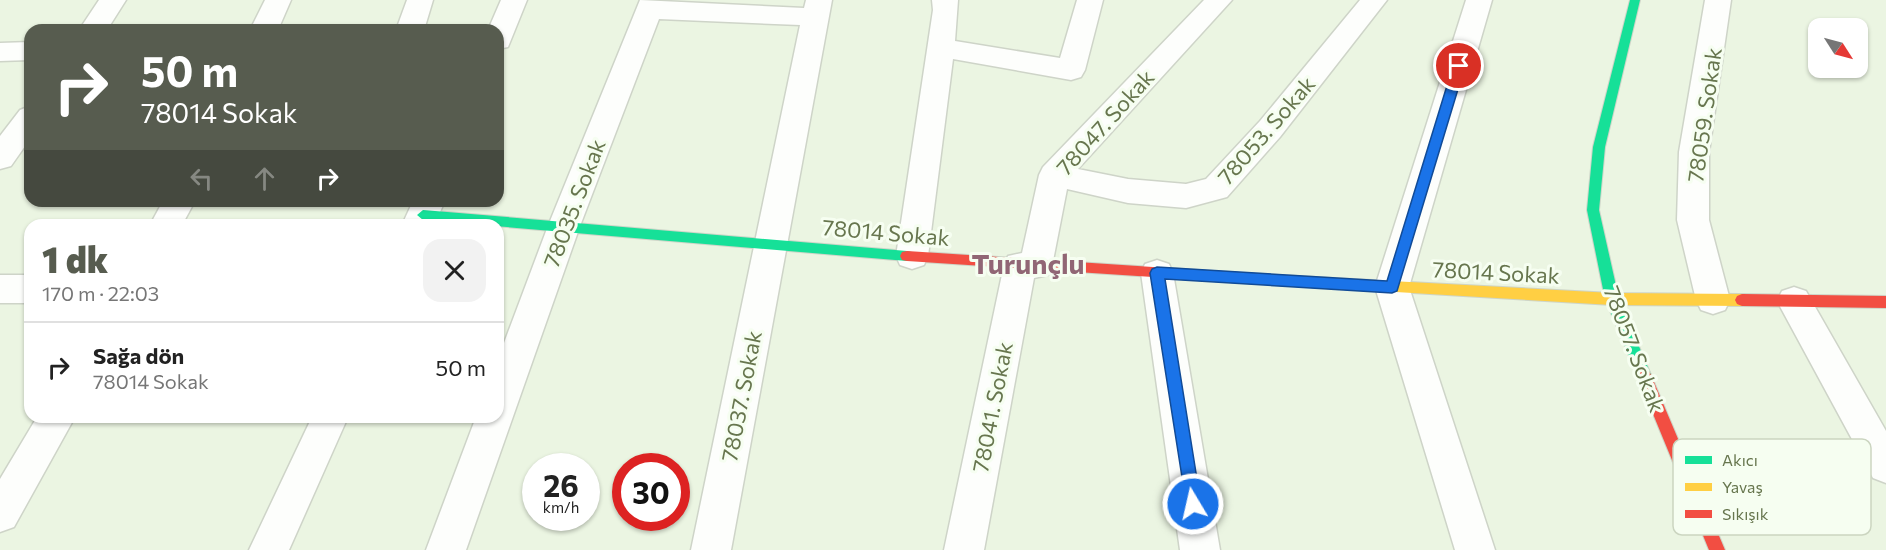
<!DOCTYPE html>
<html lang="tr">
<meta charset="utf-8">
<style>
:root{--surface:#fff;--page:#f2f2f2;--text:#222;--muted:#767676;--line:#e0e0e0;--accent:#575c4f}
body{margin:0;font-family:Commissioner,sans-serif;background:var(--page);color:var(--text);height:100vh;display:flex;flex-direction:column;font-size:22px;white-space:nowrap}
*{box-sizing:border-box;margin:0}
p{font-size:20px;color:var(--muted)}
.icon{flex:none;width:33px;height:33px;fill:none;stroke:currentColor;stroke-width:2;stroke-linecap:round;stroke-linejoin:round}
.map{position:relative;flex:1;overflow:hidden}
.drawer{position:absolute;left:24px;top:219px;width:480px;height:204px;display:flex;flex-direction:column;background:var(--surface);border-radius:18px;box-shadow:0 2px 4px #0004}
.drawer>*{flex:none}
.guide{position:absolute;left:24px;top:24px;width:480px;height:183px;border-radius:18px;box-shadow:0 2px 4px #0004;background:#575c4f;color:#fff;overflow:hidden}
.needle{width:39px;rotate:126deg}
.tools{position:absolute;left:1808px;top:18px;display:grid;gap:12px}
.tools a{display:grid;place-items:center;width:60px;height:60px;border-radius:12px;background:var(--surface);box-shadow:0 2px 4px #0004;font-size:30px}
.speed{position:absolute;left:522px;top:453px;display:flex;gap:12px;font-size:30px;font-weight:700;text-align:center}
.speed>*{display:grid;place-content:center;width:78px;height:78px;border-radius:50%;background:var(--surface);box-shadow:0 2px 4px #0004;line-height:1}
.speed small{font-size:15px;font-weight:400}
.speed .limit{border:9px solid #d22;background:#fff;color:#111}
.pin{position:absolute;display:grid;place-items:center;width:51px;height:51px;color:#fff;margin:-26px;border:3px solid #fff;border-radius:50%;box-shadow:0 2px 6px #0007}
.me{position:absolute;width:66px;margin:-33px;rotate:351deg;stroke-linejoin:round;filter:drop-shadow(0 0 4px #0008)}
.turn{display:flex;align-items:center;gap:21px;height:126px;padding:0 18px;font-size:27px}
.turn .icon{width:78px;height:78px;stroke-width:2.5}
.turn b{display:block;font-size:42px;line-height:51px}
.lanes{display:flex;align-items:center;height:57px;padding:0 18px;background:#0003;justify-content:center;gap:30px;direction:ltr}
.lanes .off{opacity:.35}
.round{display:grid;place-items:center;flex:none;width:63px;height:63px;border-radius:18px;background:var(--page)}
.headline{display:flex;align-items:center;justify-content:space-between;height:102px;padding:0 18px}
h1{font-size:36px;font-weight:800;line-height:45px;color:var(--accent)}
ul{padding:0;list-style:none}
li{display:flex;align-items:center;gap:18px;height:90px;padding:0 18px;border-top:2px solid var(--line)}
li div{flex:1}
li b{display:block;font-size:22px}
li em{font-style:normal}
.map>svg:first-child{display:block}
.residential{fill:#ebf5e2;fill-rule:evenodd}
.lines{fill:none;stroke-linecap:round;stroke-linejoin:round}
.street-casing{stroke:#ced4c8;stroke-width:3}
.fast-casing{stroke:#ced5c8;stroke-width:2}
.slow-casing{stroke:#ced5c8;stroke-width:2}
.jam-casing{stroke:#ced5c8;stroke-width:2}
.street{fill:#fdfefc;fill-rule:evenodd}
.fast{fill:#16e098;fill-rule:evenodd}
.slow{fill:#ffcf43;fill-rule:evenodd}
.jam{fill:#f24e42;fill-rule:evenodd}
.route{fill:#1a73e8;stroke:#114b97;stroke-width:1.5}
.labels{text-anchor:middle;dominant-baseline:central;stroke-width:6;stroke-linejoin:round;paint-order:stroke}
.street-label{font-size:22px;fill:#67764e;stroke:#f6fef1}
.district-label{font-size:28px;font-weight:bold;fill:#916675;stroke:#f6fef1}
.key{fill:#f6fef1;stroke:#cbd5c0;stroke-width:1.5}
.key-label{font-size:16px;fill:#67764e}
</style>
<div class="map">
<svg width="1886" height="550" viewBox="0 0 1886 550">
<rect width="100%" height="100%" fill="#f2f8ee"/>
<path class="residential" d="M0,0h1886v550h-1886zM1818,28h39v40h-39zM30,30h468v171h-468zM30,225h468v192h-468zM536,466h50v52h-50zM626,466h50v52h-50z"/>
<g class="lines">
<defs>
<path id="street" d="M99,0h27l-19,30h-28z
M265,0h26l-13,30h-28z
M407,0h26l-9,30h-28z
M501,0h26l-19,47 -10,2v-19h-10z
M640,0l164,8 2,-8h26l-101,550h-40l109,-525 -141,-6 -79,207 -114,324h-40l50,-133h22v-58l50,-133z
M932,0h26l-3,41 105,17 17,-58h26l-18,70 -4,7 -10,3 -118,-21 -25,197 -4,9 -12,4 -12,-4 -4,-9 37,-246z
M1204,0h28l-154,169 50,10 58,5 20,-5 54,-58 100,-121h27l-107,137 -53,60 -41,11 -58,-5 -61,-14 -15,77 -4,9 -14,3 -50,272h-40l60,-285 4,-9 14,-3 17,-78 4,-8z
M1466,0h26l-83,287 86,263h-40l-80,-263z
M1705,0h26l-22,152v68l21,80 -5,10 -12,4 -12,-4 -5,-10 -19,-80 2,-68z
M30,42v18l-30,1v-18z
M30,106v33l-19,27 -11,3v-33l20,-26z
M163,201h32l-13,24h-32z
M413,201h32l-11,24h-32z
M1157,260l12,4 4,9 47,277h-40l-39,-277 4,-9z
M0,275h30v28h-30z
M1794,287l12,4 80,140v52l-13,-5 -96,-177 5,-10z
M37,417h38l-61,110 -14,5v-53z
M312,417h36l-59,133h-40z"/>
<path id="fast" d="M1630,0h10l-35,147 -6,63 20,89 32,76 -2,4 -5,2 -5,-2 -2,-4 -32,-76 -18,-89 6,-63z
M423,210l484,41 5,1 2,4 -2,4 -5,1 -484,-41 -6,-5z"/>
<path id="slow" d="M1244,273l368,20 130,1 5,2 2,4 -2,4 -5,2 -130,-1 -368,-22 -5,-1 -2,-4 2,-4z"/>
<path id="jam" d="M907,251l337,22 5,1 2,4 -2,4 -5,1 -337,-22 -5,-1 -2,-4 2,-4z
M1742,294l144,2v12l-144,-2 -5,-2 -2,-4 2,-4z
M1644,369l5,2 2,4 74,175h-16l-72,-175 2,-4z"/>
</defs>
<use href="#street" class="street-casing"/>
<use href="#fast" class="fast-casing"/>
<use href="#slow" class="slow-casing"/>
<use href="#jam" class="jam-casing"/>
<use href="#street" class="street"/>
<use href="#fast" class="fast"/>
<use href="#slow" class="slow"/>
<use href="#jam" class="jam"/>
</g>
<path class="route" d="M1459,62l6,4 -68,225 -5,2 -227,-14 36,225 -3,5 -5,2 -6,-2 -37,-236 2,-4 5,-2 230,14 66,-215z"/>
<g class="labels">
<g class="street-label">
<text transform="translate(1704 115) rotate(-82)">78059. Sokak</text>
<text transform="translate(1105 122) rotate(-48)">78047. Sokak</text>
<text transform="translate(1266 130) rotate(-49)">78053. Sokak</text>
<text transform="translate(574 203) rotate(-69)">78035. Sokak</text>
<text transform="translate(886 232) rotate(5)">78014 Sokak</text>
<text transform="translate(1496 272) rotate(3)">78014 Sokak</text>
<text transform="translate(1635 349) rotate(69)">78057. Sokak</text>
<text transform="translate(741 396) rotate(-79)">78037. Sokak</text>
<text transform="translate(992 407) rotate(-79)">78041. Sokak</text>
</g>
<g class="district-label">
<text x="1028" y="263">Turunçlu</text>
</g>
</g>
<rect x="1673" y="439" width="198" height="96" rx="9" class="key"/>
<rect x="1685" y="456" width="27" height="8" fill="#16e098"/>
<rect x="1685" y="483" width="27" height="8" fill="#ffcf43"/>
<rect x="1685" y="510" width="27" height="8" fill="#f24e42"/>
<g class="key-label">
<text x="1722" y="466">Akıcı</text>
<text x="1722" y="493">Yavaş</text>
<text x="1722" y="520">Sıkışık</text>
</g>
</svg>
<div class="tools">
<a><svg class="needle" viewBox="-14 -14 28 28"><path d="M0-13l5 13h-10z" fill="#e53935"/><path d="M0 13l5-13h-10z" fill="#767676"/></svg></a>
</div>
<div class="speed"><div>26<small>km/h</small></div><div class="limit">30</div></div>
<div class="pin" style="left:1459px;top:66px;background:#d93025"><svg class="icon" aria-label="arrive" viewBox="0 0 24 24"><path d="M6 21V4h12l-3 4 3 4H6"/></svg></div>
<svg class="me" style="left:1193px;top:504px" viewBox="-20 -20 40 40"><circle r="17" fill="#1a73e8" stroke="#fff" stroke-width="3"/><path d="M0-11L8 9 0 5-8 9z" fill="#fff"/></svg>
<div class="guide">
<div class="turn"><svg class="icon" aria-label="right" viewBox="0 0 24 24"><path d="M7 20v-9h11M14 6l5 5-5 5"/></svg><div><b>50 m</b>78014 Sokak</div></div>
<div class="lanes"><svg class="icon off" aria-label="left" viewBox="0 0 24 24"><path d="M17 20v-9H6M10 6l-5 5 5 5"/></svg><svg class="icon off" aria-label="ahead" viewBox="0 0 24 24"><path d="M12 20V5M6 11l6-6 6 6"/></svg><svg class="icon" aria-label="right" viewBox="0 0 24 24"><path d="M7 20v-9h11M14 6l5 5-5 5"/></svg></div>
</div>
<section class="drawer">
<div class="headline"><div><h1>1 dk</h1><p>170 m · 22:03</p></div><a class="round"><svg class="icon" aria-label="close" viewBox="0 0 24 24"><path d="M6 6l12 12M18 6L6 18"/></svg></a></div>
<ul>
<li><svg class="icon" aria-label="right" viewBox="0 0 24 24"><path d="M7 20v-9h11M14 6l5 5-5 5"/></svg><div><b>Sağa dön</b><p>78014 Sokak</p></div><em>50 m</em></li>
</ul>
</section>
</div>
